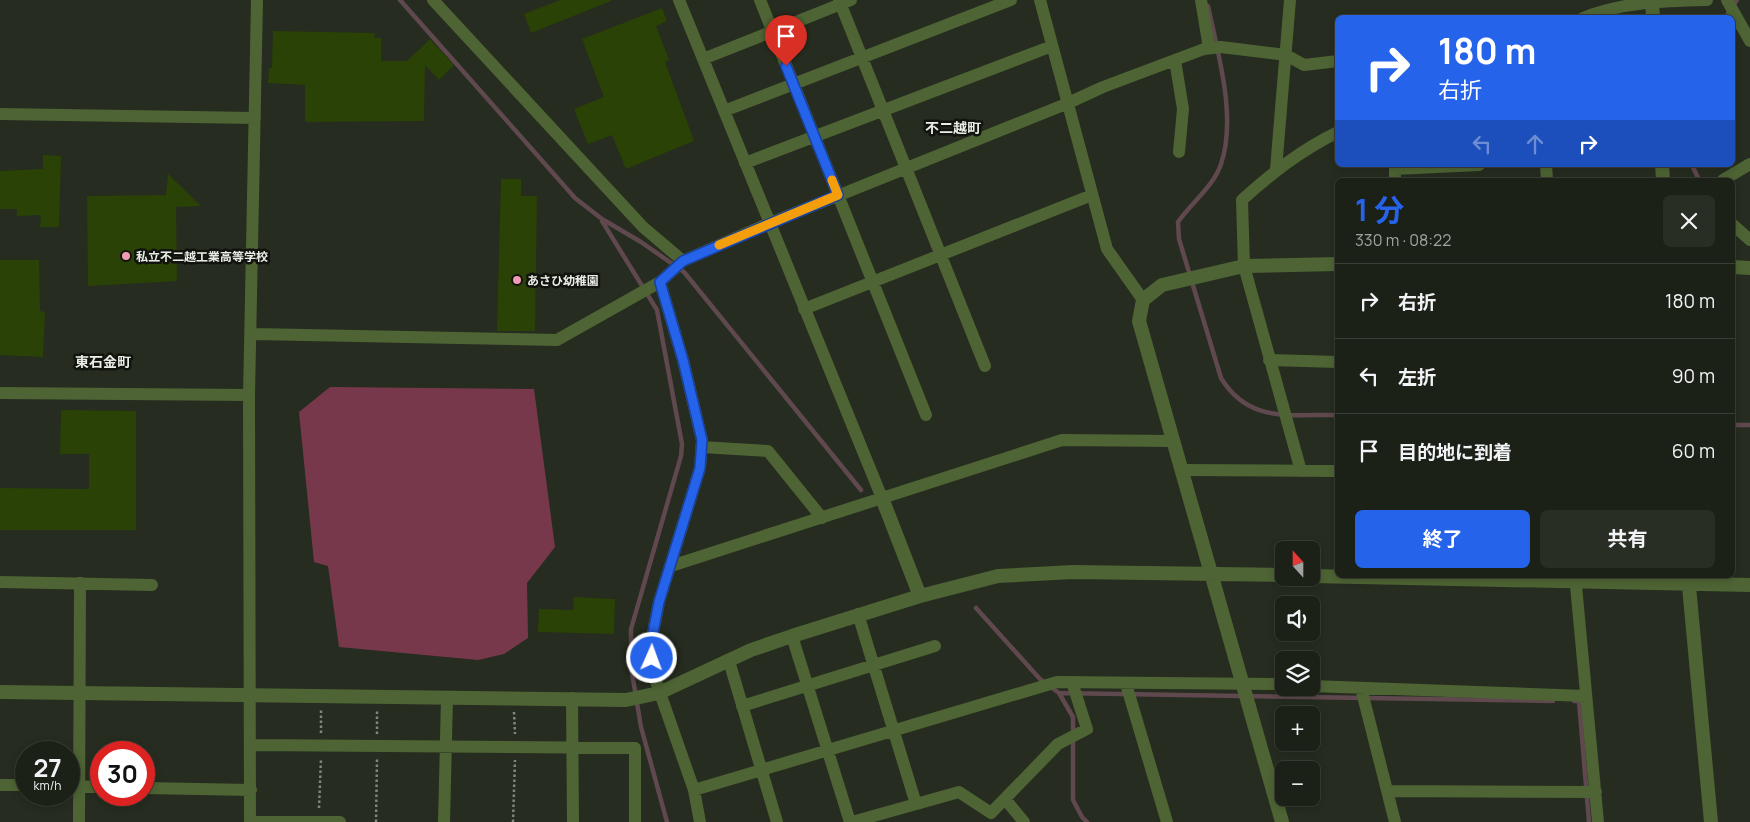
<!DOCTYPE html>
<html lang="ja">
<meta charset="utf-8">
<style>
:root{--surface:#1c2117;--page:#292e24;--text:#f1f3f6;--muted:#a0a3a1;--line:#3a3e36;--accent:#2563eb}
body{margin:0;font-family:Manrope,"Noto Sans JP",sans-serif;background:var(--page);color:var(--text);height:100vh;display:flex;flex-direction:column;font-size:19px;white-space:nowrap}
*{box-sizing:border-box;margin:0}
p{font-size:16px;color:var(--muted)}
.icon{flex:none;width:28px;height:28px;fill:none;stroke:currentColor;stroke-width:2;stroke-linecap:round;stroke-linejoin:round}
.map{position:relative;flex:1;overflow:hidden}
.side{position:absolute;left:1335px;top:178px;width:400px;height:400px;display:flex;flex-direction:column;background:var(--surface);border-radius:8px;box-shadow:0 2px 8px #0003,0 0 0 1px var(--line)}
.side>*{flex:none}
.top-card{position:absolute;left:1335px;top:15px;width:400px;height:152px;border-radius:8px;box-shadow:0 2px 8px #0003,0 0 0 1px var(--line);background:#2563eb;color:#fff;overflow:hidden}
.needle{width:32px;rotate:339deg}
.fabs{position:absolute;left:1275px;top:541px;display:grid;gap:10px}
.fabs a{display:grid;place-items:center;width:45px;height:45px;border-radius:8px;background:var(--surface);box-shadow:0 2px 8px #0003,0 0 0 1px var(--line);font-size:25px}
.speed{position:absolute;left:15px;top:741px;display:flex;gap:10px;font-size:25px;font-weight:700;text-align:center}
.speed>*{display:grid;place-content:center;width:65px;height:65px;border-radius:50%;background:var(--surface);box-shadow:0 2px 8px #0003,0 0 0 1px var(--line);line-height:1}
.speed small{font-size:12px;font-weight:400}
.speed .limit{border:8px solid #d22;background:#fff;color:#111}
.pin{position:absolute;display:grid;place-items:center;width:42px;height:42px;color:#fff;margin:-51px -21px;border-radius:50% 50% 50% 0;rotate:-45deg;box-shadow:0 0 5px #0007}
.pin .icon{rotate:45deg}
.me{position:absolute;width:55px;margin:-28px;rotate:2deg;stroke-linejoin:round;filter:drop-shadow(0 0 4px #0008)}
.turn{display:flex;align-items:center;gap:18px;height:105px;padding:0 20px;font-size:22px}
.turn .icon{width:65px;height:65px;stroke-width:2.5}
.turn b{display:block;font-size:35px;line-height:42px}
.lanes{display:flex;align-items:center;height:48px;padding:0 20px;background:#0003;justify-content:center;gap:25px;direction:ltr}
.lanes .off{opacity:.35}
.round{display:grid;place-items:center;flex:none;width:52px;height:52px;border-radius:8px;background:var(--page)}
.head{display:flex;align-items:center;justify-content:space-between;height:85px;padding:0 20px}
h1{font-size:30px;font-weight:700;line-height:38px;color:var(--accent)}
.primary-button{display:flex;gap:10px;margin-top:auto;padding:10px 20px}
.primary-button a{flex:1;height:58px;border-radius:8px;background:var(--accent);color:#fff;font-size:20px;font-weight:700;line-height:58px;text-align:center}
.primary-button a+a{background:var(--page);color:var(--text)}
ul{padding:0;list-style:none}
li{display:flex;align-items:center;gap:15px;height:75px;padding:0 20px;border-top:1px solid var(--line)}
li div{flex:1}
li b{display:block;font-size:19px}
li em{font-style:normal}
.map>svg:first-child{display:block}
.green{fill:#77384c}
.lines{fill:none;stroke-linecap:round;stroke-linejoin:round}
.stream{stroke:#5f484e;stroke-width:4.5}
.building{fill:#2a4205}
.path{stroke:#81877c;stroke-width:2.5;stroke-dasharray:2.5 2.5;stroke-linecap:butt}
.minor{stroke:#4e6434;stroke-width:12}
.tertiary{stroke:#4e6434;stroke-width:14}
.route-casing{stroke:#184099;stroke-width:12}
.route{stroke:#2563eb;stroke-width:9}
.slow{stroke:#f59e0b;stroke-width:9}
.poi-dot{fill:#f19ab3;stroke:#11130e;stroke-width:2}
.labels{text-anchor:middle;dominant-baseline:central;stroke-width:5;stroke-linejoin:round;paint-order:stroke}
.poi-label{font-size:12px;font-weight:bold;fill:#e9ede5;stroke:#11130e;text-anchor:start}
.neighbourhood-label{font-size:14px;font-weight:bold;fill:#e9ede5;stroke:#11130e}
</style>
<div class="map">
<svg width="1750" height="822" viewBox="0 0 1750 822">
<rect width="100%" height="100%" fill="#262c1f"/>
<path class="green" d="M330,387l204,2 21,158 -28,36 1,55 -24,16 -26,6 -139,-13 -11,-81 -14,-4 -15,-150z"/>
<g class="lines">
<path class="stream" d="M400,0l175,198 27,21 39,23 43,30 177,218
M1208,6c10,48 29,111 13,158 -7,22 -30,39 -43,58l1,17 42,139c28,46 70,36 117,37
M1725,18l12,-18
M1692,165l7,15
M602,221l55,89 25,134 -1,12 -50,173v38l10,60 26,95
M1732,425h18
M976,608l64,71 19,14 494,8
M1059,693l14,24v83l9,17 5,5
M1574,701h5l10,121"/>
</g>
<path class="building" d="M560,0h51v1l-80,32 -7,-19z
M662,8l5,13 -11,5 13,34 -4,2 29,79 -68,28 -14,-34 -24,9 -14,-35 30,-12 -22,-58z
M273,31l102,2 -1,5h7v23h26l23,-22 24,26 -15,15 -14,-15 -1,56 -119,1v-37l-37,-2 1,-15h3z
M43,155l18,1 -2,71h-19l1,-12 -24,1v-7h-17v-38l43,-2z
M168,174l33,32 -25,1 1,74 -89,5 -1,-90 79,-1z
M501,179h20v17h16l-2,135h-38z
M0,260h39l1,51 5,1 -2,45 -43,-2z
M61,410l75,1v119h-136v-42l89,1v-35h-29z
M574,597l41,2 -1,35 -76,-2 1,-23 34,1z"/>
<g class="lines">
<path class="path" d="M514,712l1,22
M321,733v-24
M377,734v-25
M319,808l2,-49
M376,822l1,-63
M513,822l2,-62"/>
<path class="minor" d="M433,0l210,227 40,34
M679,0l203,498
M760,0l166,415
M839,0l146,366
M1040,0l67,249 36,51
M1201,0l8,48
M1727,0l23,41
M1583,18c39,-16 82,-17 124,-18
M703,59l148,-59
M1175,60l8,49 -4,43
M724,111l287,-111
M0,114l255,4
M745,163l307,-117
M1546,165l1,15
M1276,169l14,-169
M1395,180v-11l84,-4
M1723,180l27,-16
M1732,224l18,16
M660,282l23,78 19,80 -2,28 -41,134 -8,41 2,30 41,117 6,32
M804,309l288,-114
M251,334l306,6 103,-58 23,-21 87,-38 296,-119 37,-17 101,-38 17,-2 65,8 18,10 34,-4
M1269,360l69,2
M0,393l249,2
M702,447l66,4 54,67
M1181,470l157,1
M1301,471l-57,-205 -2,-66c30,-27 59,-50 96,-68
M671,566l391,-126 112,1
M1575,575l23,247
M0,582l152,3
M858,614l58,190
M792,636l58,186
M729,661l48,161
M1126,684l41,138
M1311,686l275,10
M1361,688l34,134
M572,698l1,124
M742,706l193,-60
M251,745l384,3v74
M0,785h26
M69,786l32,1
M144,788l107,2
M694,790l363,-108 227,2
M1387,791l209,1
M1005,799l19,23
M79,822l1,-239
M250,822l-1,-427 8,-395
M250,822h90
M444,822l3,-124
M852,822l107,-30 32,21 67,-69 29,-15 -15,-47"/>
<path class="tertiary" d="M1652,0l1,18
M1662,165l1,15
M1732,267l18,1
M882,498l38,98
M1311,576l439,9
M1688,576l23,246
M0,692l626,8 33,-7 92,-43 41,-14 128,-40 78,-20 75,-4 211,3
M1282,822l-143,-501 4,-21 19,-15 82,-19 94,-2"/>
</g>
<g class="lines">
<defs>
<path id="route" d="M652,658l-1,-15 8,-41 41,-134 2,-28 -19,-80 -23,-78 23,-21 155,-66 -52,-129"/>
</defs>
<use href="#route" class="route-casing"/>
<use href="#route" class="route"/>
<path class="slow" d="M719,245l119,-50 -6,-15"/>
</g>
<g class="poi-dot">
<circle cx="126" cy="256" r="5"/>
<circle cx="517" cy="280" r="5"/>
</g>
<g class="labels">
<g class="poi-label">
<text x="136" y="256">私立不二越工業高等学校</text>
<text x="527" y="280">あさひ幼稚園</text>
</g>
<g class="neighbourhood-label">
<text x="953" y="127">不二越町</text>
<text x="103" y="361">東石金町</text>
</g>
</g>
</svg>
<div class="fabs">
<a><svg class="needle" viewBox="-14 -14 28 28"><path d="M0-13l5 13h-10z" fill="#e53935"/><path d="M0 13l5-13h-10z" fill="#a0a3a1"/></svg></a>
<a><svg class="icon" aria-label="sound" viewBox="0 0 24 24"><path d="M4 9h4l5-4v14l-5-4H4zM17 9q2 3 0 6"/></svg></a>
<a><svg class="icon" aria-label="layers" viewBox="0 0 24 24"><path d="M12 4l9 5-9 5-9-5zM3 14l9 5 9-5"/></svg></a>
<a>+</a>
<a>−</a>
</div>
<div class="speed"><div>27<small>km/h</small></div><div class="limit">30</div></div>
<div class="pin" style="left:786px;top:66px;background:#d93025"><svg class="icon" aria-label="arrive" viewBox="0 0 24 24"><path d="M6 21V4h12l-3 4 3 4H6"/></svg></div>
<svg class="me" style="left:652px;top:658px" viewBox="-20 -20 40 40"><circle r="17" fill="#2563eb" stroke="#fff" stroke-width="3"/><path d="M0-11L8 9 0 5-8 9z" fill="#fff"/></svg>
<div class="top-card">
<div class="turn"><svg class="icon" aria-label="right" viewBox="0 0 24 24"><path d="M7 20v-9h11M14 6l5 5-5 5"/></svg><div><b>180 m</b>右折</div></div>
<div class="lanes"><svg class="icon off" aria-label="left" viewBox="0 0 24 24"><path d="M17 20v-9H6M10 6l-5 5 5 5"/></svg><svg class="icon off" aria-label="ahead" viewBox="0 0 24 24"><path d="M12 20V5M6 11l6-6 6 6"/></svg><svg class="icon" aria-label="right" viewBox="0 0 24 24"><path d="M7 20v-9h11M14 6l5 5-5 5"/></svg></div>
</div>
<section class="side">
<div class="head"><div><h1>1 分</h1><p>330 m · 08:22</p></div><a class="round"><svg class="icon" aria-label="close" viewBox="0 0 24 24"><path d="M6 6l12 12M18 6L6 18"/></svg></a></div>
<ul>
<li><svg class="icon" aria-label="right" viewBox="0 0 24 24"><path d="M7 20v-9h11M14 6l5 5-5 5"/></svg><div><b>右折</b></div><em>180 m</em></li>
<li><svg class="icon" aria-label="left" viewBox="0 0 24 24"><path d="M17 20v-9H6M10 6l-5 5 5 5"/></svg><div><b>左折</b></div><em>90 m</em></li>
<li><svg class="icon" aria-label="arrive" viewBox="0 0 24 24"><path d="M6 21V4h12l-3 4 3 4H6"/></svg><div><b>目的地に到着</b></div><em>60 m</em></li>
</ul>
<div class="primary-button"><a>終了</a><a>共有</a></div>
</section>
</div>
